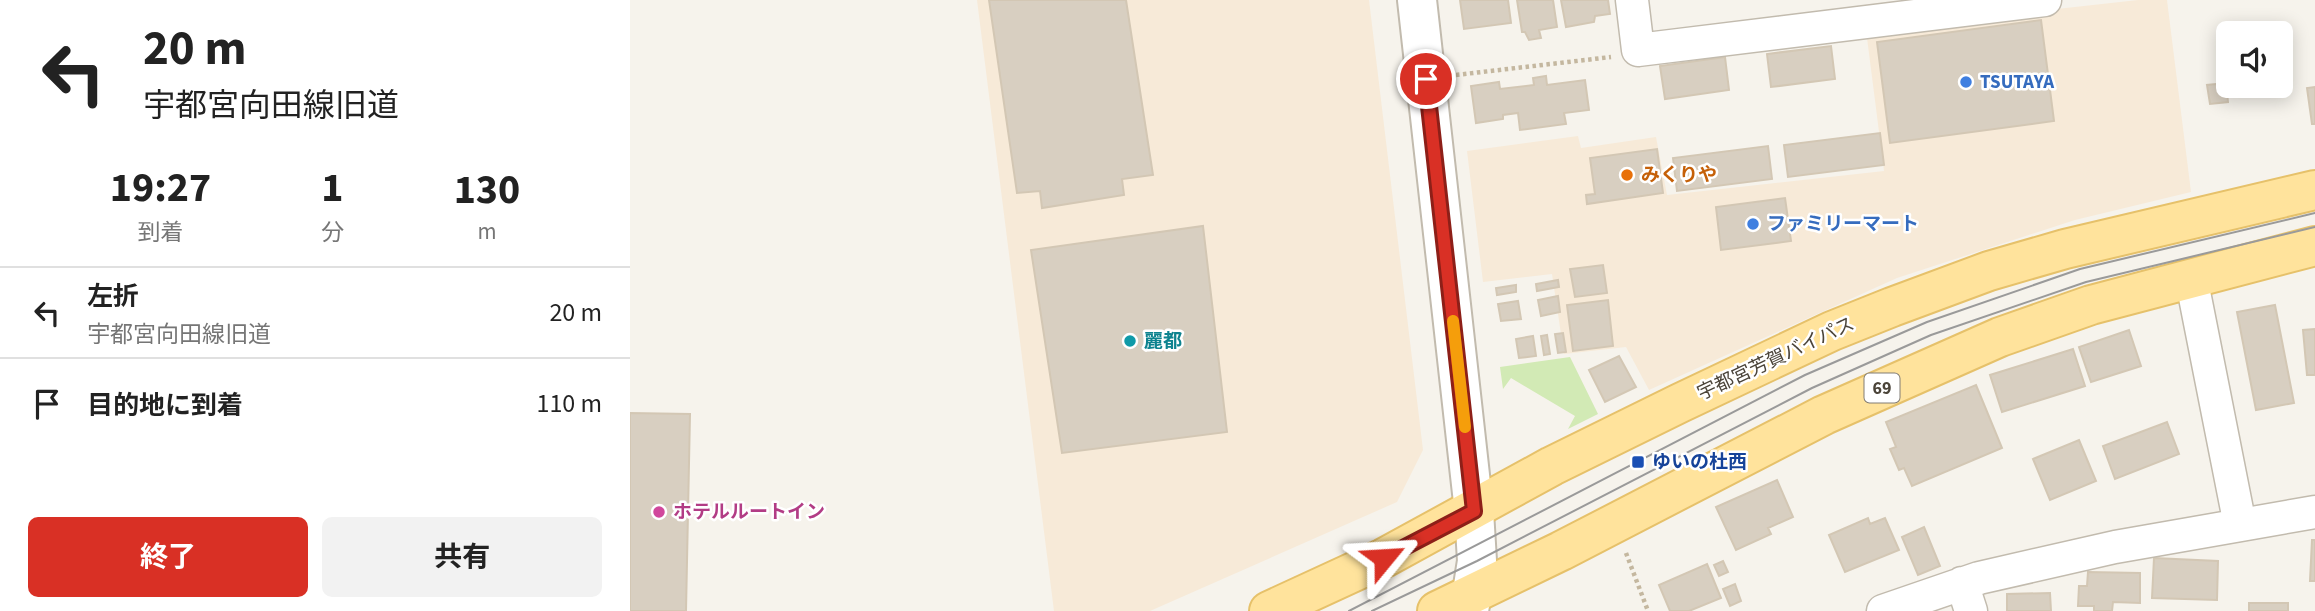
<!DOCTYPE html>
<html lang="ja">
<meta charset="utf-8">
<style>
:root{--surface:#fff;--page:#f2f2f2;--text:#222;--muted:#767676;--line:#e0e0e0;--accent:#d93025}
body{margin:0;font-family:"Source Sans 3","Noto Sans JP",sans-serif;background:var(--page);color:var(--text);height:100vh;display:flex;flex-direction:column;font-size:26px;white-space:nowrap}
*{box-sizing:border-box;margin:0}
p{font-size:23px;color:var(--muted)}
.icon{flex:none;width:38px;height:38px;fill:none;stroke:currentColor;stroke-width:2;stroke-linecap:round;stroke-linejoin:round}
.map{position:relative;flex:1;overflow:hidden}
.side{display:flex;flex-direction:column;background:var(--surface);width:630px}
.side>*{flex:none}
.banner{background:#fff;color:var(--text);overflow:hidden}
.buttons{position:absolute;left:1586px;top:21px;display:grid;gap:14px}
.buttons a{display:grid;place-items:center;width:77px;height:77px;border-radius:10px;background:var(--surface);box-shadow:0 4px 18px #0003;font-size:35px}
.pin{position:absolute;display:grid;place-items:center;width:60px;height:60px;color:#fff;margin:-30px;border:4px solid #fff;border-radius:50%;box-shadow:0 2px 7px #0007}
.me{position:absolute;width:77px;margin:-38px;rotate:63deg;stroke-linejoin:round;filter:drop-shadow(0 0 5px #0008)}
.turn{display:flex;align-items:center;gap:24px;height:147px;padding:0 28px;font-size:32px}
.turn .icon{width:91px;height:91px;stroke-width:2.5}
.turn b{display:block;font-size:49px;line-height:60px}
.eta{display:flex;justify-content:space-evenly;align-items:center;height:119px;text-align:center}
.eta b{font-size:42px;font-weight:700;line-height:49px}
.button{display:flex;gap:14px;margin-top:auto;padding:14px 28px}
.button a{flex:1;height:80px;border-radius:10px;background:var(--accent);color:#fff;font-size:28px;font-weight:700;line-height:80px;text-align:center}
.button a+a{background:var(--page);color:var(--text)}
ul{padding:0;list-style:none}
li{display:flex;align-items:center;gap:21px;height:91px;padding:0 28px;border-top:2px solid var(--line)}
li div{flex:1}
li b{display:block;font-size:26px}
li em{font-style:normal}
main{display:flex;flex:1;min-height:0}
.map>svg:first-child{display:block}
.commercial{fill:#f7ead8}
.green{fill:#d2eab5}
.building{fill:#d8cfc1;stroke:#d3c7b4;stroke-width:2}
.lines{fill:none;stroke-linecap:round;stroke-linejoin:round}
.minor-casing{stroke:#c2bbae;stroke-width:35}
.tertiary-casing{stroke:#c2bbae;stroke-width:42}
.primary-casing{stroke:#e6c16a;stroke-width:42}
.path{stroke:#c4b79f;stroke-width:4.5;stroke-dasharray:3.5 3.5;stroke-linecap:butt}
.minor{stroke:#fff;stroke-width:32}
.tertiary{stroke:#fff;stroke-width:38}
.primary{stroke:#ffe39c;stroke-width:38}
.tram{stroke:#9a9a9a;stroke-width:2}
.route-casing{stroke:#8d1f18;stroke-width:18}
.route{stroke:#d93025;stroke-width:12}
.slow{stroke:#f59e0b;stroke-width:12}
.shop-dot{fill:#3f7fe0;stroke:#fff;stroke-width:2.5}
.food-dot{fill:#e8710a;stroke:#fff;stroke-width:2.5}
.culture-dot{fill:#0f9aa8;stroke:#fff;stroke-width:2.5}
.transit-dot{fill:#1a4fb4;stroke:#fff;stroke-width:2.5}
.hotel-dot{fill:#d1479c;stroke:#fff;stroke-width:2.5}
.labels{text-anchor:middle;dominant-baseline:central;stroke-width:5;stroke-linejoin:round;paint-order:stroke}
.shield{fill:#fff;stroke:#817c74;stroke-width:2}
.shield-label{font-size:18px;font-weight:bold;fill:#4b4439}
.shop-label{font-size:19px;font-weight:bold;fill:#366cbe;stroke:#fff;text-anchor:start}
.food-label{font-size:19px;font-weight:bold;fill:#c56008;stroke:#fff;text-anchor:start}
.culture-label{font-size:19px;font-weight:bold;fill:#0d838f;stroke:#fff;text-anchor:start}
.street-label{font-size:19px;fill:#4b4439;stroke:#fff}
.transit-label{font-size:19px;font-weight:bold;fill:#164399;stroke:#fff;text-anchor:start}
.hotel-label{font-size:19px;font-weight:bold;fill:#b23c85;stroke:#fff;text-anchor:start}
</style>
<main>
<section class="side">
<div class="banner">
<div class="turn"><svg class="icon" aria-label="left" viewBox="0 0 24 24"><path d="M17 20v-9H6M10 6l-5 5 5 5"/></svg><div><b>20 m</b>宇都宮向田線旧道</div></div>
</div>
<div class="eta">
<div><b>19:27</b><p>到着</p></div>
<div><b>1</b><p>分</p></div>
<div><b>130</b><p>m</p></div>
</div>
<ul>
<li><svg class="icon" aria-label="left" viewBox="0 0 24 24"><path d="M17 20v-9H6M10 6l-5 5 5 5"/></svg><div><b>左折</b><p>宇都宮向田線旧道</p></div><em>20 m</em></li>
<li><svg class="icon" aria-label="arrive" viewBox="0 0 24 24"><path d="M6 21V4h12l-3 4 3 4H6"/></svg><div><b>目的地に到着</b></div><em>110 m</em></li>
</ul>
<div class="button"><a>終了</a><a>共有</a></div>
</section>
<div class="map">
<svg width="1685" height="611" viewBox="0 0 1685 611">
<rect width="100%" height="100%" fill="#f6f3ec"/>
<path class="commercial" d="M347,0h392l54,450 -26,52 -247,109h-96z
M1508,0h29l24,192 -116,28 -178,58 -248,112 -23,-43 -62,7 -12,-80 -69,8 -16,-131 111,-15 3,12 75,-11 11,58 217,-24 -18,-141z"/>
<path class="green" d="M940,357l28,57 -30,15 7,-13 -64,-38 -8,11 -3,-22z"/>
<path class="building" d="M359,0h137l27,175 -31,4 2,16 -82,13 -2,-17 -23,2z
M830,0h48l3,23 -47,6z
M887,0h36l4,27 -18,3 2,8 -12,2 -4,-8h-3z
M931,0h47l2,14 -15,2 -1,6 -28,5z
M1411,20l13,101 -164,22 -13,-101z
M1201,46l4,33 -64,8 -4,-33z
M1095,57l4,33 -64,9 -5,-33z
M916,76l1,9 38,-5 4,30 -25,3 2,11 -46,6 -2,-17 -15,2v4l-27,4 -5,-37 28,-4 1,7 34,-4 -1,-7z
M1596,83l2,19 -18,2 -3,-19z
M1685,87v37h-3l-5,-36z
M1250,133l4,32 -96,12 -4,-32z
M1138,146l4,33 -95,12 -4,-33z
M1027,149l6,44 -76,11 -1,-9 9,-1 -5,-36z
M1155,198l6,43 -70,9 -5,-43z
M573,226l24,206 -165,21 -31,-203z
M973,265l4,28 -32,4 -5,-28z
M928,280l1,7 -22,4 -1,-7z
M886,285v7l-19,3 -1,-7z
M928,296l2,16 -19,4 -3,-16z
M978,300l5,46 -40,5 -6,-46z
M888,301l3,18 -20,2 -3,-17z
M1645,305l19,98 -38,7 -19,-98z
M1685,329v46h-8l-4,-45z
M1499,330l12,36 -50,16 -12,-35z
M933,333l3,19 -8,1 -3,-19z
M917,335l3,19 -6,1 -3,-19z
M903,336l3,20 -17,2 -3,-19z
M1443,349l12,37 -83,26 -12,-37z
M989,356l17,31 -31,15 -16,-32z
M1346,385l26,63 -90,38 -8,-18 -5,2 -9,-21 6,-2 -10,-25z
M0,413l60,1 -4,197h-56z
M1537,422l12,32 -64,25 -12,-33z
M1449,440l17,41 -46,19 -17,-41z
M1147,480l16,37 -25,11 3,6 -35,16 -20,-43z
M1238,518l2,6 15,-6 14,32 -54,22 -16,-37z
M1294,527l16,39 -22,9 -16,-38z
M1682,540h3v41h-5z
M1524,558l64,3 -1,39 -65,-2z
M1093,561l5,11 -9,4 -5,-11z
M1077,564l14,34 -32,13h-19l-11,-26z
M1458,572l52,1v30l-27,-1 -1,9h-18v-5h-16l1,-20h8z
M1105,584l6,17 -11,5 -7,-17z
M1420,593l1,18h-44v-17z
M1619,603h39v8h-39z"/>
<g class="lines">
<defs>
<path id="minor" d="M1002,0l6,50 407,-50
M1561,277l49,248
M1332,583l9,28
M1253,611l96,-33 136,-31 200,-35"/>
<path id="tertiary" d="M787,0l57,511 3,50 -8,50"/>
<path id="primary" d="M639,611l115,-53 168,-92 128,-63 152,-72 60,-24 97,-36 76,-22 250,-59
M807,611l124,-60 263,-136 176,-78 91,-32 224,-59"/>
</defs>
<use href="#minor" class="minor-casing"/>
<use href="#tertiary" class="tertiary-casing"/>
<use href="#primary" class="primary-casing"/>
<path class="path" d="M826,75l155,-18
M996,553l22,58"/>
<use href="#minor" class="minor"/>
<use href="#tertiary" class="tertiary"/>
<use href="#primary" class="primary"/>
<path class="tram" d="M719,611l456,-236 122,-53 153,-53 235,-56
M742,611l105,-50 335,-173 119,-53 155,-53 229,-55"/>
</g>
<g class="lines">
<defs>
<path id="route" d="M754,558l90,-47 -48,-432"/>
</defs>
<use href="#route" class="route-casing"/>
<use href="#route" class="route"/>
<path class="slow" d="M823,321l12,106"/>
</g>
<g class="shop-dot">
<circle cx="1336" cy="82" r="7"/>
<circle cx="1123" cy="224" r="7"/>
</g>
<circle class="food-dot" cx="997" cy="175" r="7"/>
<circle class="culture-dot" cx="500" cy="341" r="7"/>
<rect class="transit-dot" x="1001" y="455" width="14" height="14" rx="3.5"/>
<circle class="hotel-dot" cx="29" cy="512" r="7"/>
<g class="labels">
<rect class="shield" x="1234.5" y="373.5" width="35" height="29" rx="5"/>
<g class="shield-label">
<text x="1252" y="388">69</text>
</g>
<g class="shop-label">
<text x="1350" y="82">TSUTAYA</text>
<text x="1137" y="224">ファミリーマート</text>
</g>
<g class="food-label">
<text x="1011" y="175">みくりや</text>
</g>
<g class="culture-label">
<text x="514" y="341">麗都</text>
</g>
<g class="street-label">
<text transform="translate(1146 359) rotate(-25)">宇都宮芳賀バイパス</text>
</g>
<g class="transit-label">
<text x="1022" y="462">ゆいの杜西</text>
</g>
<g class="hotel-label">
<text x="43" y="512">ホテルルートイン</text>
</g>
</g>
</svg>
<div class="buttons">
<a><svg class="icon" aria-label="sound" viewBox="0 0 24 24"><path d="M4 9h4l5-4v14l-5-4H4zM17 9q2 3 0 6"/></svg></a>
</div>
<div class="pin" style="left:796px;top:79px;background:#d93025"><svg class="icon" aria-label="arrive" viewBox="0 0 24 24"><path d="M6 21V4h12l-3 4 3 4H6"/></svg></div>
<svg class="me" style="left:754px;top:558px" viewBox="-20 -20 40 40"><path d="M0-17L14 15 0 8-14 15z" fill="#d93025" stroke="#fff" stroke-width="4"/></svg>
</div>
</main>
